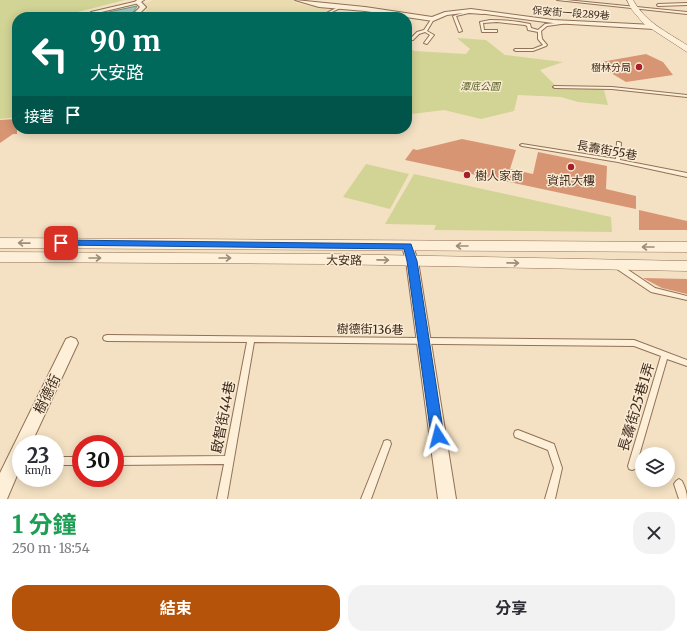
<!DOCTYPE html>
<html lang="zh-TW">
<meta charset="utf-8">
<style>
:root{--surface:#fff;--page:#f2f2f3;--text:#2b2b33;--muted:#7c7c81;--accent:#b45309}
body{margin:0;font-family:Merriweather,"Noto Sans TC",serif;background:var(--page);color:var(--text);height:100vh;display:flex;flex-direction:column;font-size:15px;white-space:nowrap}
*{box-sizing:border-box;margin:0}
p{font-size:13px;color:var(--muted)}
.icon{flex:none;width:22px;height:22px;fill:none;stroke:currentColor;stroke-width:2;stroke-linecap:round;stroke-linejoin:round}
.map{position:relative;height:499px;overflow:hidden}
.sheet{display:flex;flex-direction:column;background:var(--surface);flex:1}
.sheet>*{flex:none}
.hud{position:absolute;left:12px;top:12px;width:400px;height:122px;border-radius:16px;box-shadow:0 2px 10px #0003;background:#00695c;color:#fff;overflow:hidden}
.buttons{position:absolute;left:635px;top:447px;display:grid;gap:8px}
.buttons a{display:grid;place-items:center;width:40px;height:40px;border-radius:50%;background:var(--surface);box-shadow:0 2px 10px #0003;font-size:20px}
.speed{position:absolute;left:12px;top:435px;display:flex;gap:8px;font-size:20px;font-weight:700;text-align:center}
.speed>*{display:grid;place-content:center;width:52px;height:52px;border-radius:50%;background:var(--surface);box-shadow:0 2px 10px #0003;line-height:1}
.speed small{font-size:10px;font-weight:400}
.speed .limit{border:6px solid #d22;background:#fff;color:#111}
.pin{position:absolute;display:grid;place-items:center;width:34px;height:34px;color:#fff;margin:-17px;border-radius:8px;box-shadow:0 2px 6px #0006}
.me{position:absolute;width:44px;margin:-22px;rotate:351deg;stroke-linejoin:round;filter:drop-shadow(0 0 3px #0008)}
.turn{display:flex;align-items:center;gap:14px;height:84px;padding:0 12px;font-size:18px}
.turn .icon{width:52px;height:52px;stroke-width:2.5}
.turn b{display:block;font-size:28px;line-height:34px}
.then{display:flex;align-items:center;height:38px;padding:0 12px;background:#0003;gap:8px;font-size:15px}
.round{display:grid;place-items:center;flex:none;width:42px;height:42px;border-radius:16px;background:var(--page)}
.summary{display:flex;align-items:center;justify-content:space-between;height:68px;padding:0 12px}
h1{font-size:24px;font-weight:700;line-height:30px;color:#1e9e55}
.primary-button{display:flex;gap:8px;margin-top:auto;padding:8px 12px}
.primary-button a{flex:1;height:46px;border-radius:16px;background:var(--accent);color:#fff;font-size:16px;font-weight:700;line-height:46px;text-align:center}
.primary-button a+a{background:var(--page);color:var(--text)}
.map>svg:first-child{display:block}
.farmland{fill:#ebdcaf}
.green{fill:#d2d495}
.water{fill:#a5c6ba;stroke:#6b9688}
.building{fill:#d79574}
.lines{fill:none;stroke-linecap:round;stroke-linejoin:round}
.service-casing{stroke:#917157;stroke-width:2}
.minor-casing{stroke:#917157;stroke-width:2}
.tertiary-casing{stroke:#917157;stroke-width:1}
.service{fill:#fdefd8;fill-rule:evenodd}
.minor{fill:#fdefd8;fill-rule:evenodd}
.tertiary{fill:#fdefd8;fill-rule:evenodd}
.oneway{stroke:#9e8c7a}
.route{fill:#1a73e8;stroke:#114b97}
.poi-dot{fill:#a81e2b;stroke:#faecd4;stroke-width:1.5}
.labels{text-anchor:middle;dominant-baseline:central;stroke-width:3;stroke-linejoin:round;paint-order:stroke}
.far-street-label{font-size:10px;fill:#3f2a1d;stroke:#faecd4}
.far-poi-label{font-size:10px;fill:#3f2a1d;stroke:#faecd4;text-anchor:end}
.far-park-label{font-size:10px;font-style:italic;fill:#545e21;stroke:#faecd4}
.street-label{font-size:12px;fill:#3f2a1d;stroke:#faecd4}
.poi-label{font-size:12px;fill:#3f2a1d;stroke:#faecd4;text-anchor:start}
.near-street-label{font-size:14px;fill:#3f2a1d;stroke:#faecd4}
</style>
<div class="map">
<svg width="687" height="499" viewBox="0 0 687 499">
<rect width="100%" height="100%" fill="#f4e1c3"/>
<path class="farmland" d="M153,0h140l3,3 33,6 -10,8h-178l6,-5 -3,-8z"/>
<path class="green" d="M0,0h125l-63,16 1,1h-46v100l-17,2z
M457,38l29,2 19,15 58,7 -23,8 15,15 49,5 4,15 -30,-3 -17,-5 -43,-2 -4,16 -33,8 -37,-9 -32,4 -5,-3v-69l1,5 6,4 52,3 4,-5z
M366,164l43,10 -19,35 -47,-12z
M414,174l197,43 1,15 -178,-2 2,-5 -51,-1z"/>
<path class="water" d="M137,6c-8,15 -15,11 -31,11l-2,-4z"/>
<path class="building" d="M646,54l17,8 10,13 -47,7 -25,-15 7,-1 -7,-4z
M17,119v15h-4l-13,9v-23z
M462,139l54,11 -6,19 23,5 5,-22 69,14 -1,23 30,7v13l-231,-49 8,-11 4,1z
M639,210l48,11v9h-48z
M643,278l44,1v15l-25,-6z"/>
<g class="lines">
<defs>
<path id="service" d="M557,0h9l121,12v2z
M138,1l1,2 -46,11v3h-2v-5z
M687,3v2l-29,1 -1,-1 1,-1z
M340,6l2,1 -20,10h-3z
M469,11l15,2 -1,1 -14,-1 -13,3 6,15 -3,1 -6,-16z
M432,18l2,1 -7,12 7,4 -7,9 -3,-1 6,-8 -5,-3 -6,2 -6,6h-2v-2l6,-6 7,-2z
M490,20c14,0 27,1 40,4l1,4 7,2 7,-6 21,-2 2,1 -21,3 -6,5 1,8 5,6 -1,1 -13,5h-17l-2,-1 1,-1h18l10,-4 -5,-6v-7l-10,-2 -1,-4 -2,-1 -28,-3 -14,1 1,7h13v2h-15l-2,-10z
M554,86l58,1 75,8v2l-75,-8 -57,-1 -2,-1z
M617,142h2l2,1 -1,17 67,13v4l-69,-15 -96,-16 -2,-1 2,-1 94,15z
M614,263h4l37,25 32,8v4l-36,-8 -37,-25 -1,-2z
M107,335l527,5 53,20v6l-20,-7 -31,107 -1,3 -3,1 -3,-1 -1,-3 33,-110 -27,-10 -380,-4 -27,157h-10l7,-35 -109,1v-8l110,-1 22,-114 -140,-1 -3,-1 -1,-2 1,-2z
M518,430l36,14 8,24 -7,31h-10l9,-31 -6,-18 -33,-13 -1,-3 1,-3z
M387,440l3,1 1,3 -20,55h-10l22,-55 1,-3z
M55,457h26v8h-26z
M679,479l3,2c3,6 5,12 5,18h-8l-5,-15 2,-3z"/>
<path id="minor" d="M137,0h7l-3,2 5,5 -10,10h-6l10,-10 -5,-5z
M295,0l70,7 67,10 13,-5 26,-3 82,11 101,5 3,2 -3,2 -101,-6 -82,-11 -24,3 -14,6 -68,-10 -46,-4z
M408,242l4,1 6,18 38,238h-18l-32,-238 -4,-15 2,-3z
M71,337l5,2 2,4 -47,101h-10v22l-14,33h-7v-26l66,-134z"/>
<path id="tertiary" d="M627,0h6c12,22 34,32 54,45v7l-43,-28 -12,-14z
M0,238l687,4v10l-687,-4z
M0,252l330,2 357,7v10l-357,-7 -330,-2z"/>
</defs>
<use href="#service" class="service-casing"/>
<use href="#minor" class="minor-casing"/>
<use href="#tertiary" class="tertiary-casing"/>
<use href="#service" class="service"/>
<use href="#minor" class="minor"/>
<use href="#tertiary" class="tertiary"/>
</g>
<defs><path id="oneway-shaft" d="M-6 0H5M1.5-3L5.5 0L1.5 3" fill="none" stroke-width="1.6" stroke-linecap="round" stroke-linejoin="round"/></defs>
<g class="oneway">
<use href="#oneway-shaft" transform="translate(24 243) rotate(-179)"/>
<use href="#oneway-shaft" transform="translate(462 246) rotate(-180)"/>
<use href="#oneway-shaft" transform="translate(648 247) rotate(-180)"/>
<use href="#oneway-shaft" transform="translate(95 258)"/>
<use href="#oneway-shaft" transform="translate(225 258)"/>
<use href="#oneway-shaft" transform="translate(383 260) rotate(1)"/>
<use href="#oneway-shaft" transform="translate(513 263) rotate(1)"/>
</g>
<path class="route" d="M61,240l350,4 6,17 27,175 -2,4 -4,2 -5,-2 -2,-4 -24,-175 -3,-12 -346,-4 -1,-2z"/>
<g class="poi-dot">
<circle cx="639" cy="67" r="4"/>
<circle cx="571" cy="167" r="4"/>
<circle cx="467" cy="175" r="4"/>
</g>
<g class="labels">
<g class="far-street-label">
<text transform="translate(571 13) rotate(4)">保安街一段289巷</text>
</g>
<g class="far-poi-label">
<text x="631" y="67">樹林分局</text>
</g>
<g class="far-park-label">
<text x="480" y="86">潭底公園</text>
</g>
<g class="street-label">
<text transform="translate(607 150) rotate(10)">長壽街55巷</text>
<text transform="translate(344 260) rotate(1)">大安路</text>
<text transform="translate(370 329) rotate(1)">樹德街136巷</text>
</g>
<g class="poi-label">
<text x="475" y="175">樹人家商</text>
<text x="571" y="180" text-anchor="middle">資訊大樓</text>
</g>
<g class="near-street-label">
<text transform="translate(47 394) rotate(-64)">樹德街</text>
<text transform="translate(636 407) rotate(-73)">長壽街25巷1弄</text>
<text transform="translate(223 417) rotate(-79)">啟智街44巷</text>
</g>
</g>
</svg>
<div class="buttons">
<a><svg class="icon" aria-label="layers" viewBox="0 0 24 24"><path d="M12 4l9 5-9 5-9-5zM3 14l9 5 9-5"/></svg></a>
</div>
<div class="speed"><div>23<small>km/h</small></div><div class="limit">30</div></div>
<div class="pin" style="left:61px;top:243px;background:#d93025"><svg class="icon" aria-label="arrive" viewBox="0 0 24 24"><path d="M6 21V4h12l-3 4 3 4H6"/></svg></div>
<svg class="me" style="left:438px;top:436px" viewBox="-20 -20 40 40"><path d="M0-17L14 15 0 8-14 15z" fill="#1a73e8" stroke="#fff" stroke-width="4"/></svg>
<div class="hud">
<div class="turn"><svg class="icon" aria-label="left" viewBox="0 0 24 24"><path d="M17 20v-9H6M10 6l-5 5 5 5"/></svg><div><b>90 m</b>大安路</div></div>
<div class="then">接著<svg class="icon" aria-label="arrive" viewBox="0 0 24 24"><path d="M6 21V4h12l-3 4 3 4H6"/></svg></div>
</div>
</div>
<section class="sheet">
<div class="summary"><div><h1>1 分鐘</h1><p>250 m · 18:54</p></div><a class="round"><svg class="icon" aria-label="close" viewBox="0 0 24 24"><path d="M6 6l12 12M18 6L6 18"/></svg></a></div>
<div class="primary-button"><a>結束</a><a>分享</a></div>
</section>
